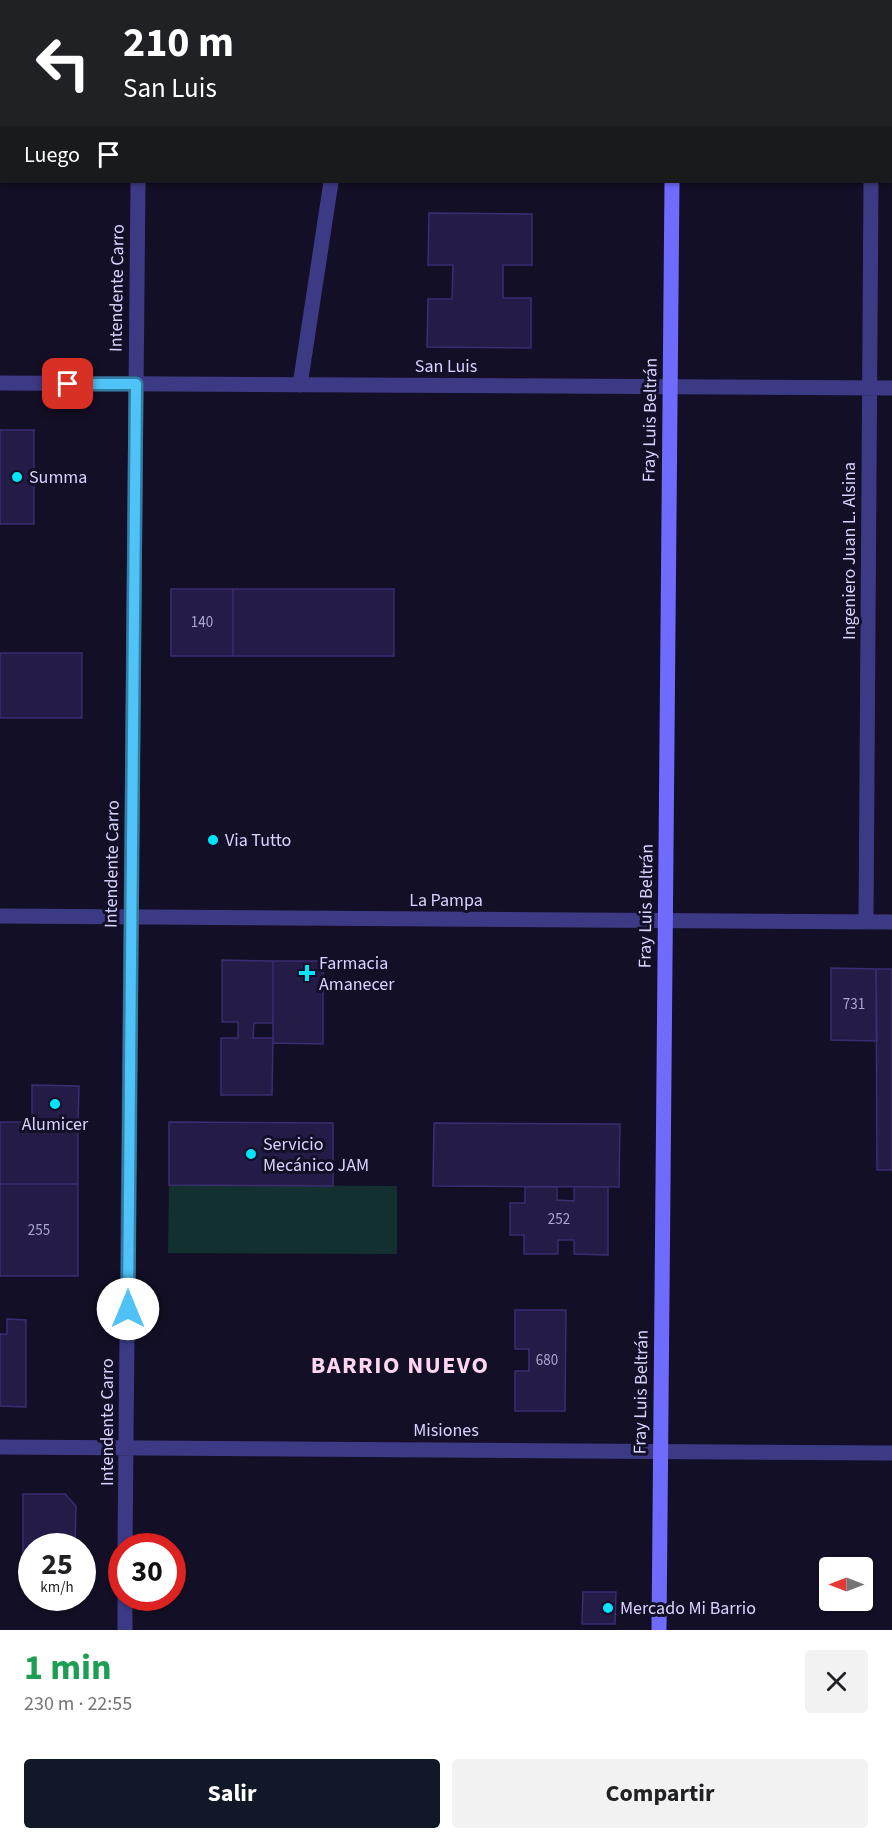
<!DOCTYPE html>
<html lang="es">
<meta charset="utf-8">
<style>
:root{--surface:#fff;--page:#f2f2f2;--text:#202124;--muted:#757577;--accent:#111827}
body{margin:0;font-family:"Source Sans 3",sans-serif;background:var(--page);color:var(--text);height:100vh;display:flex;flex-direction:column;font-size:22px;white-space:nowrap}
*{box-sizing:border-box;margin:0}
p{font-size:20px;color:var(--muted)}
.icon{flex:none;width:33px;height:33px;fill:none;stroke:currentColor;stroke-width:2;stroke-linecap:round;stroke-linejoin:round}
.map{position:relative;height:1630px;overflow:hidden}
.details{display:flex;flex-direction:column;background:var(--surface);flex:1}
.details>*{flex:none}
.hud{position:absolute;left:0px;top:0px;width:892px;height:183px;box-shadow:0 2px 4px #0004;background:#202124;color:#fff;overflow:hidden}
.needle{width:39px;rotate:270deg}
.tools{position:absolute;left:819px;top:1557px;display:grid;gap:12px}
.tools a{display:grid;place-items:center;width:54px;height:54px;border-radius:6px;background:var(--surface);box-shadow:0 2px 4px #0004;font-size:30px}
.speed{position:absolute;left:18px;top:1533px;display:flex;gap:12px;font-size:30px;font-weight:700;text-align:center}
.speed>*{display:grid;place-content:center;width:78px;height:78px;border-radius:50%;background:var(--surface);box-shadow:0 2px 4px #0004;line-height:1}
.speed small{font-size:15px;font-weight:400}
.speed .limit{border:9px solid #d22;background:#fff;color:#111}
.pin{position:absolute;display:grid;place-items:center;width:51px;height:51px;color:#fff;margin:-26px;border-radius:12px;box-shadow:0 3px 9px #0006}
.me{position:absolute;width:66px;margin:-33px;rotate:0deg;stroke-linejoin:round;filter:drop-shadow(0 0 4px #0008)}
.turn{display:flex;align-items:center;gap:21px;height:126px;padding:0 24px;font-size:27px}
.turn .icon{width:78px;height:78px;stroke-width:2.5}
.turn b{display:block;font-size:42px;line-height:51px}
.then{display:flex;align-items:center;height:57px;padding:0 24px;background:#0003;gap:12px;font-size:22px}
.round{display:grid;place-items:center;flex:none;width:63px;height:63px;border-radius:6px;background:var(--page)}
.overview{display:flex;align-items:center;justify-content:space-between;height:102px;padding:0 24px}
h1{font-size:36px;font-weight:700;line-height:45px;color:#1e9e55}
.cta{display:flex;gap:12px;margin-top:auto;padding:12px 24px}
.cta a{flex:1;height:69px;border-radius:6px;background:var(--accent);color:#fff;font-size:24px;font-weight:700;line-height:69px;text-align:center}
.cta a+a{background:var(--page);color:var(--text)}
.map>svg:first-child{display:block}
.green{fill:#12302f}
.building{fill:#241b47;stroke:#3b2d73;stroke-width:1.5}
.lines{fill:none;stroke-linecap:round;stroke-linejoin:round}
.lane{stroke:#3d3a85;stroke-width:15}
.street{stroke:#3d3a85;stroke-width:15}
.secondary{stroke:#6f6bff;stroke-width:15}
.route-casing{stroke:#337fa1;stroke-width:15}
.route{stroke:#4fc3f7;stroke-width:10}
.poi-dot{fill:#00e5ff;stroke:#130f26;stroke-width:2}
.labels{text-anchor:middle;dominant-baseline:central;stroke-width:6;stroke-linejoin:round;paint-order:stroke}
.number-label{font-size:15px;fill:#aca6d1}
.street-label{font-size:18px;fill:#d9d4ff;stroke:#130f26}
.poi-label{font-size:18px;fill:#d9d4ff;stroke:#130f26;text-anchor:start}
.district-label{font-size:24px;font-weight:bold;letter-spacing:1.5px;fill:#ffd6f0;stroke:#130f26}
</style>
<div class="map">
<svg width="892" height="1630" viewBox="0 0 892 1630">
<rect width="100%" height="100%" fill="#130f26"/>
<path class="green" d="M169,1185l228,1v68l-229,-1z"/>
<path class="building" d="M847,0h45v41l-1,-39h-44z
M429,213l103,1v51h-29v33h28v50l-104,-1 1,-48h24l1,-34h-25z
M0,430h34v94h-34z
M171,589h62v67h-62z
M233,589h161v67h-161z
M0,653h82v65h-82z
M222,960l51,1v62h-19l-1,15h20l-1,57h-51v-57h17v-16h-16z
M273,961h50v83l-50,-1z
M831,968l45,1 1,72 -46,-1z
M876,969h16v201h-15z
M32,1085l47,1 -1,36h-46z
M0,1122h78v62h-78z
M169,1122l164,1v63l-164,-1z
M434,1123l186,1 -1,63 -186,-1z
M0,1184h78v92h-78z
M525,1187h32v13l17,1v-14h34v68l-34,-1v-14h-16v14h-34v-19h-14v-32h15z
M515,1310h51l-1,101h-50v-40h14v-22h-14z
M7,1319l19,1v87l-26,-1v-72h7z
M23,1494h42l11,12 -1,40h-43v9h-9z
M583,1592h33l-1,32h-33z"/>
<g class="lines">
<path class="lane" d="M359,2v-2
M300,385l31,-203"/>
<path class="street" d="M139,2v-2
M0,383l892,5
M0,916l892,6
M866,922l5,-740
M0,1447l892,6
M125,1546l13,-1364
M125,1630v-32"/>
<path class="secondary" d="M674,2v-2
M659,1630l13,-1448"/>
</g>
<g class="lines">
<defs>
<path id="route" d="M68,384h68l-8,925"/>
</defs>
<use href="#route" class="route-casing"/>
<use href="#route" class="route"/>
</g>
<g class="poi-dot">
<circle cx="17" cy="477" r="6"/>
<circle cx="213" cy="840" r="6"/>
<path d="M304 964h6v6h6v6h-6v6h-6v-6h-6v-6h6z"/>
<circle cx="55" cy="1104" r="6"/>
<circle cx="251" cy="1154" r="6"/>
<circle cx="608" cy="1608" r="6"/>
</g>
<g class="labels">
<g class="number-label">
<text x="202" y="622">140</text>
<text x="854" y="1004">731</text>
<text x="559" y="1219">252</text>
<text x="39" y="1230">255</text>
<text x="547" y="1360">680</text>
</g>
<g class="street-label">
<text transform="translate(117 288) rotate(-89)">Intendente Carro</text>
<text x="446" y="366">San Luis</text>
<text transform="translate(650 420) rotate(-89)">Fray Luis Beltrán</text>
<text transform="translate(849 551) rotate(-90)">Ingeniero Juan L. Alsina</text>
<text transform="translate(112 864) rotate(-89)">Intendente Carro</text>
<text x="446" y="900">La Pampa</text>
<text transform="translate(646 906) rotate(-89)">Fray Luis Beltrán</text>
<text transform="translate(641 1392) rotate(-89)">Fray Luis Beltrán</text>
<text transform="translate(107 1422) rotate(-90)">Intendente Carro</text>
<text x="446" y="1430">Misiones</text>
</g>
<g class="poi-label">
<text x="29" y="477">Summa</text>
<text x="225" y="840">Via Tutto</text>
<text x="319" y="963">Farmacia<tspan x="319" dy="21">Amanecer</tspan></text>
<text x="55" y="1124" text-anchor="middle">Alumicer</text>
<text x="263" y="1144">Servicio<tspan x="263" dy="21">Mecánico JAM</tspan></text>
<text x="620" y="1608">Mercado Mi Barrio</text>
</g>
<g class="district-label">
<text x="400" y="1365">BARRIO NUEVO</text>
</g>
</g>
</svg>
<div class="tools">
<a><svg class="needle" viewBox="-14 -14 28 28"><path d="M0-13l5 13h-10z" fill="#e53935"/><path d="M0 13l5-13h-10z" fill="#757577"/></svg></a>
</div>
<div class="speed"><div>25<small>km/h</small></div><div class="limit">30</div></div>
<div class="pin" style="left:68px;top:384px;background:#d93025"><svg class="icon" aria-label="arrive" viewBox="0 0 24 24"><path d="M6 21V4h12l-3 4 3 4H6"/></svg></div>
<svg class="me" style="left:128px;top:1309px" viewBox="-20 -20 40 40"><circle r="19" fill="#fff"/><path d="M0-13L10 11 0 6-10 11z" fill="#4fc3f7"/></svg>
<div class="hud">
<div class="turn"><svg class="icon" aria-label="left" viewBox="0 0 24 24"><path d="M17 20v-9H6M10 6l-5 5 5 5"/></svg><div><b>210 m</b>San Luis</div></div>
<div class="then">Luego<svg class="icon" aria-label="arrive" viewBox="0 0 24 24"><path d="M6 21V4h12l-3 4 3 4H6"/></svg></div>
</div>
</div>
<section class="details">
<div class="overview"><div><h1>1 min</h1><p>230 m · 22:55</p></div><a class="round"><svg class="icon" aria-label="close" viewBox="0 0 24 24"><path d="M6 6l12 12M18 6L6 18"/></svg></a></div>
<div class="cta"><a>Salir</a><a>Compartir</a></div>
</section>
